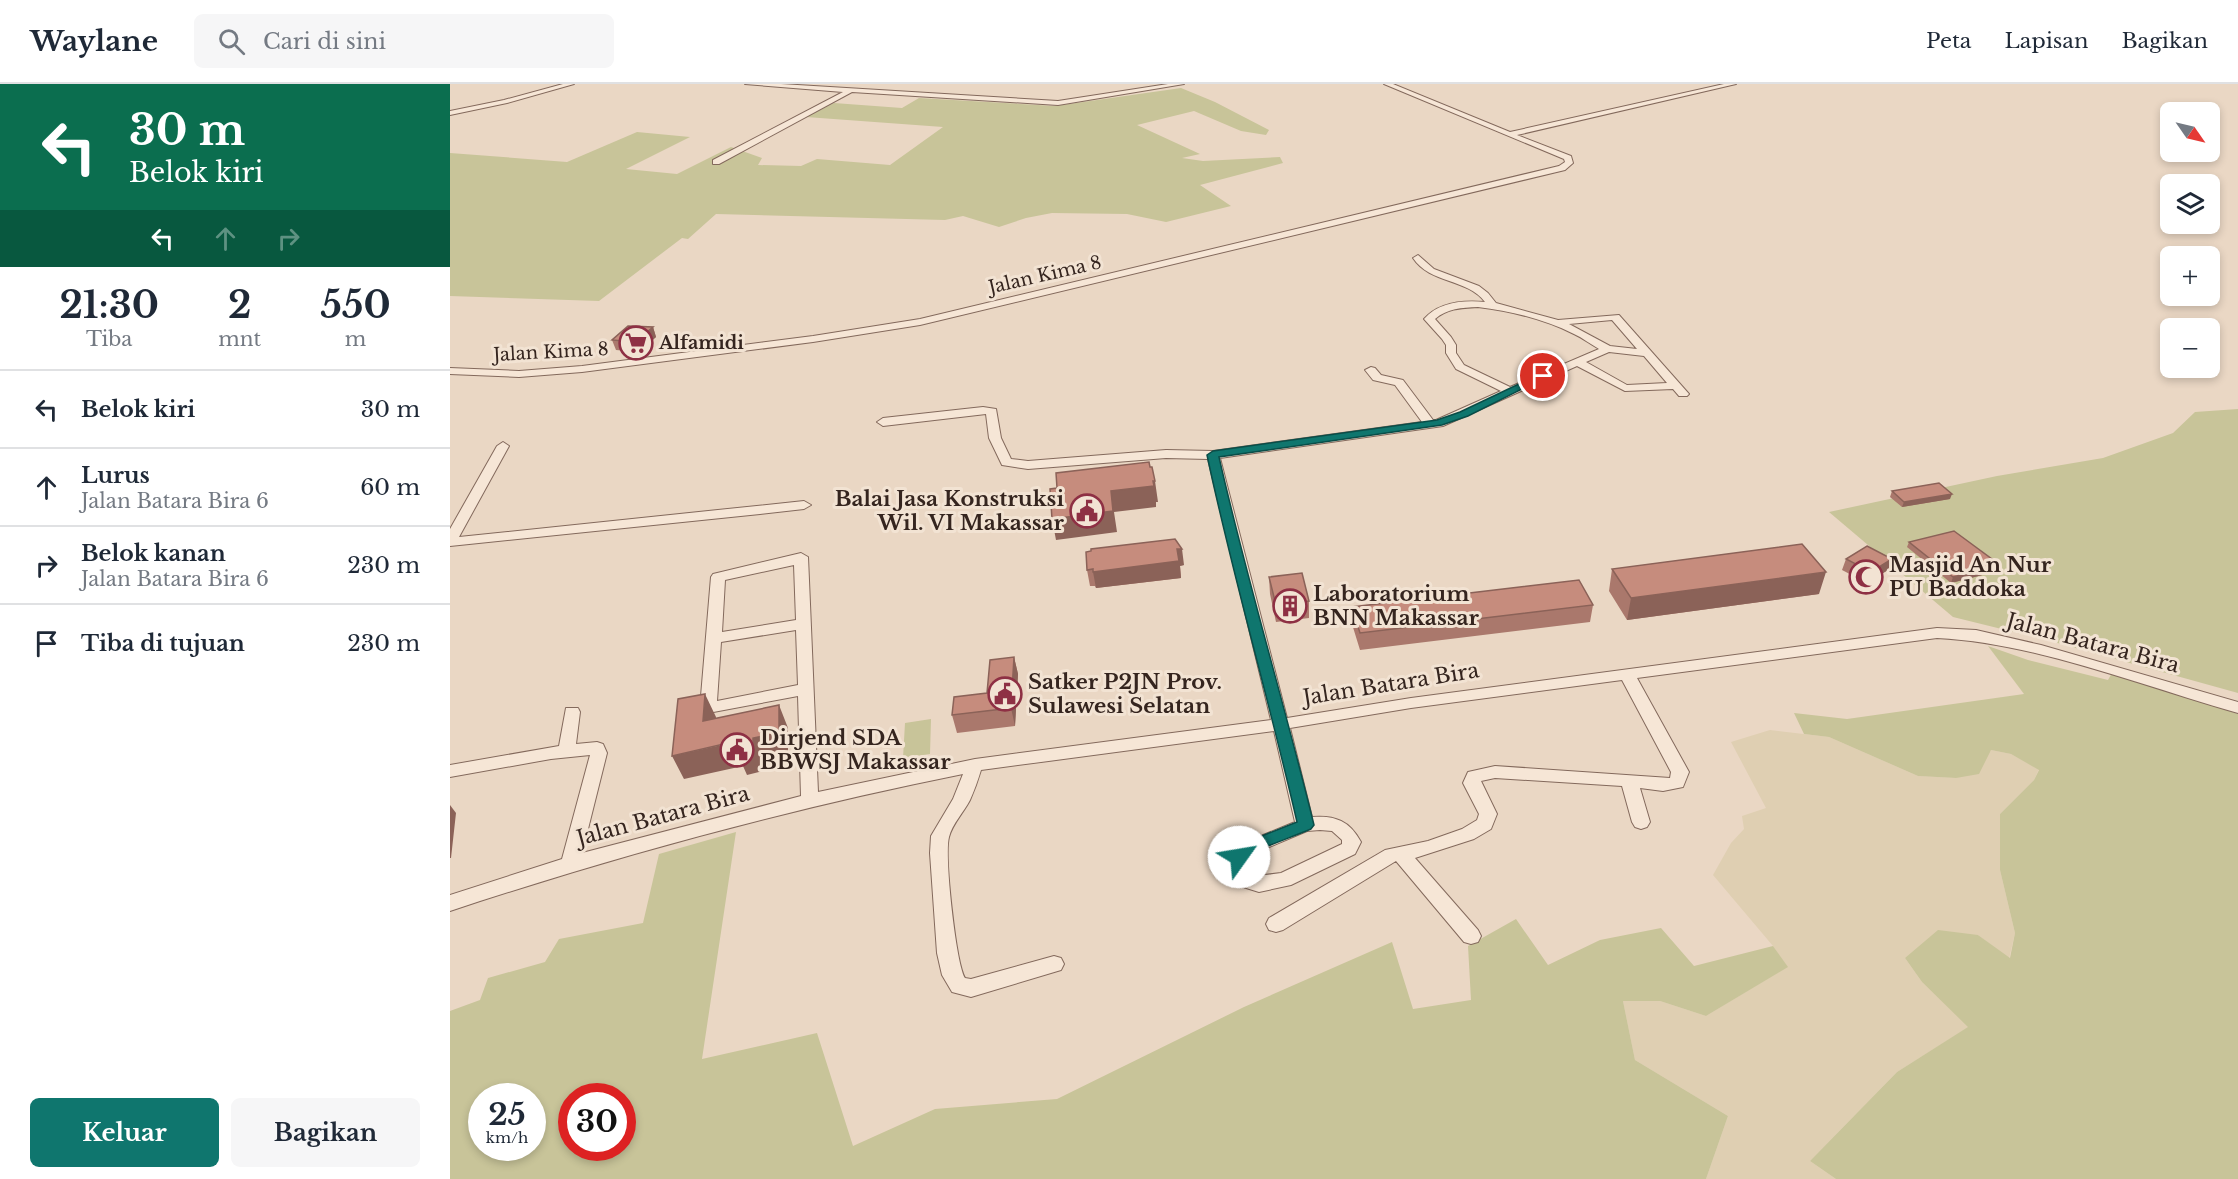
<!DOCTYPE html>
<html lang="id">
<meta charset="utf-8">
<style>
:root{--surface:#fff;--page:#f6f6f7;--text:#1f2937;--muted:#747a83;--line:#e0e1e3;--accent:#0f766e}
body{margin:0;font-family:"Libre Baskerville",serif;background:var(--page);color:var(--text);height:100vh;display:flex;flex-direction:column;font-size:22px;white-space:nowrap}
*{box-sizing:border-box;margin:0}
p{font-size:20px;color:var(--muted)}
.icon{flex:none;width:33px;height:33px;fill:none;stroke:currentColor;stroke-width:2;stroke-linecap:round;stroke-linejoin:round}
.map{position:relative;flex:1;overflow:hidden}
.panel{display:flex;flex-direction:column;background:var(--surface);width:450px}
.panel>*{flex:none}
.top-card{background:#0b6e4f;color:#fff;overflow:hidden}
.needle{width:39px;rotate:124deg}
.fabs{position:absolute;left:1710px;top:18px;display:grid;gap:12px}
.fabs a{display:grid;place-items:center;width:60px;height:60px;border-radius:9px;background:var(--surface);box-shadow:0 3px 9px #0003;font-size:30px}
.speed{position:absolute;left:18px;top:999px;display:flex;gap:12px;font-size:30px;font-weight:700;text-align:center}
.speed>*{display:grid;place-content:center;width:78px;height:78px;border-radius:50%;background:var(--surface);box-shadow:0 3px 9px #0003;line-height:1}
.speed small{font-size:15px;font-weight:400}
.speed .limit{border:9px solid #d22;background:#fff;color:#111}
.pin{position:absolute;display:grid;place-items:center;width:51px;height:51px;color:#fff;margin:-26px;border:3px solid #fff;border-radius:50%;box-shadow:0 2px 6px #0007}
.me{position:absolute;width:66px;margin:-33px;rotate:58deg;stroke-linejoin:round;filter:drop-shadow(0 0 4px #0008)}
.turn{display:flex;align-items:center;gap:21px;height:126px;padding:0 30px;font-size:27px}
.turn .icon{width:78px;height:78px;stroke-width:2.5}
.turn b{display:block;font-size:42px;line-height:51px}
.lanes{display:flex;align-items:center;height:57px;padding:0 30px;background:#0003;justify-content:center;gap:30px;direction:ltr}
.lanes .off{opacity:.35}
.eta{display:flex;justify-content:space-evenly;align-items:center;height:102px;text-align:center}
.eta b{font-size:36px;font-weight:700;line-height:42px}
.primary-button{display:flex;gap:12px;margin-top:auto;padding:12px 30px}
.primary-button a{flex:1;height:69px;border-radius:9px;background:var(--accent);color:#fff;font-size:24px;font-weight:700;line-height:69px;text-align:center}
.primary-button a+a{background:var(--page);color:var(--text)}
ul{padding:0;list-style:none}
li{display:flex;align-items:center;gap:18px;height:78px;padding:0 30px;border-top:2px solid var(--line)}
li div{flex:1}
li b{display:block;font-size:22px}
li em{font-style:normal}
header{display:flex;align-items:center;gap:36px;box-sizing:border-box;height:84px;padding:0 30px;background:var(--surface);border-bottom:2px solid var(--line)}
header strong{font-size:28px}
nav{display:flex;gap:33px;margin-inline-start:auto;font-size:21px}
.search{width:420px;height:54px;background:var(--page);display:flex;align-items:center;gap:15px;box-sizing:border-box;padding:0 21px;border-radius:9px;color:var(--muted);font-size:22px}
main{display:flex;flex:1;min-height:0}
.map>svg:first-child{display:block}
.farmland{fill:#dfcfb2}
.green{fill:#c8c499;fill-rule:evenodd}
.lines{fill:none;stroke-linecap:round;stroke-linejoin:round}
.minor-casing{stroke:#83695c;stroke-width:2}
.minor{fill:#f6e6d6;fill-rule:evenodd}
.wall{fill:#aa786c}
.shaded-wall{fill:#8b6258}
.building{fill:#c68c7d;stroke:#8b6258;stroke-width:1.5}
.route{fill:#0f766e;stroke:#0a4d48;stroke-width:1.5}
.labels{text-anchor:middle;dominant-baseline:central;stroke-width:6;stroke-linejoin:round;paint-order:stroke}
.far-street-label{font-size:18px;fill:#35251f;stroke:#f2e3d3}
.far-poi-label{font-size:18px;font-weight:bold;fill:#35251f;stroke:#f2e3d3;text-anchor:start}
.poi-label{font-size:21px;font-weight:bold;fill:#35251f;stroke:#f2e3d3;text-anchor:start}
.street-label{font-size:21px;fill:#35251f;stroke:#f2e3d3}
</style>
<header>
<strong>Waylane</strong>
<div class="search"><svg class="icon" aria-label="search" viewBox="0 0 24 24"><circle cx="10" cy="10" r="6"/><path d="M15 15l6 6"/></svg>Cari di sini</div>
<nav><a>Peta</a><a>Lapisan</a><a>Bagikan</a></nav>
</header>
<main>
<section class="panel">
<div class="top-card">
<div class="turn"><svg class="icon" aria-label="left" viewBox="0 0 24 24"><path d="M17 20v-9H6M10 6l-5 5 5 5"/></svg><div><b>30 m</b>Belok kiri</div></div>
<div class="lanes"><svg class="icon" aria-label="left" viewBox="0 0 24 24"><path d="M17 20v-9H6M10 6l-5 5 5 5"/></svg><svg class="icon off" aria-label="ahead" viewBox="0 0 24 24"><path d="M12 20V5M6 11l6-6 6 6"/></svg><svg class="icon off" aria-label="right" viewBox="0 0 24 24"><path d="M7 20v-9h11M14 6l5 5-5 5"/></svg></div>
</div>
<div class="eta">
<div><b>21:30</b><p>Tiba</p></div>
<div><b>2</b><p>mnt</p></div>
<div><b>550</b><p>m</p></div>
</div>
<ul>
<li><svg class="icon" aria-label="left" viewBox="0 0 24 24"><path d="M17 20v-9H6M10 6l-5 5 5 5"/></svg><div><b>Belok kiri</b></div><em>30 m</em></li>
<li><svg class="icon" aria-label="ahead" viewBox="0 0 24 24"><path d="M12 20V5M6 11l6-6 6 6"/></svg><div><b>Lurus</b><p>Jalan Batara Bira 6</p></div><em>60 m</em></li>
<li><svg class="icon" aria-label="right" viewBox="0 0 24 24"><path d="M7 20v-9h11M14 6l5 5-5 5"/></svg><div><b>Belok kanan</b><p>Jalan Batara Bira 6</p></div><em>230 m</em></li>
<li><svg class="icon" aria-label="arrive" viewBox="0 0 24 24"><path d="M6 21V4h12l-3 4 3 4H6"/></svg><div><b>Tiba di tujuan</b></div><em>230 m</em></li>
</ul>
<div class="primary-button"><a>Keluar</a><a>Bagikan</a></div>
</section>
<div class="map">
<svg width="1788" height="1095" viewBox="0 0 1788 1095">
<rect width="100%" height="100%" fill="#ead7c4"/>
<path class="farmland" d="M1320,646l59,7 89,39 38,2 35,-28 20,4 28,15 -5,11 -34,34v56l15,63 -6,26 -31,-24 -73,23 17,24 47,45 -72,45 -87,89 26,18h-130l22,-63 -93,-56 -12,-59h37l46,15 81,-49 -14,-21 -60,-71 18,-32 13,-14 -2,-13 24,-8 -35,-66z"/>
<path class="green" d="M731,4l34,14 54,28 -3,5 -25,-4 -47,-20 -57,14 63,29 -18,4 21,3 77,-4 3,6 -83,22 31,21 -65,16 -39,-8 -75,-1 -26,5 -27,9 -36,-11 -18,4 -229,-6 -28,25 -6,-1 -83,63 -149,-5v-143l117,9 70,-30 53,5 -64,32 51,5 54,-27 31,11 -4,7 43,1 16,-7 73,6 53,-38 -137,-10 28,-14 68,5 17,-10 136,8z
M1788,325v284l-184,-51 -101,-25 -124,-105 168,-36 106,-18 70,-25 22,-21z
M1538,562l40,14 80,20 5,-9 125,43v465h-402l-26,-18 87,-89 71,-45 -46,-45 -17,-24 33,-28 40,5 32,23 5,-25 -15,-63v-56l34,-34 5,-10 -28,-16 -20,-4 -12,24 -23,4 -38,-2 -89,-39 -25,-3 -10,-21 53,6 177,-25z
M481,635l-1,35 -27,4 2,-35z
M286,748l-34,227 115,-26 36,113 82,-37 122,-10 187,-92 148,-65 21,67 58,-9 -3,-54 48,-27 32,46 52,-25 61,-12 33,38 79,-20 15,21 -82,49 -46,-15h-37l12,59 93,56 -22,63h-1256v-168l30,-11 8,-22 57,-16 14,-23 84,-16 16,-69zM32,1012h50v52h-50zM122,1012h50v52h-50z"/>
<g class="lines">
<defs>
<path id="minor" d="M113,0h11l-67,19 -57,12v-4l54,-11z
M295,0h36l277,17 110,-17h16l-126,21 -206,-13 -133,72h-6v-4l130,-68z
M934,0h9l117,48 214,-48h12l-219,51 54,21 2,7 -8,7 -645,155 -107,17 -231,30 -63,5 -69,-3v-6l69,3 63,-5 231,-30 107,-17 639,-153 6,-4 -1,-3z
M968,171l16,14 45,17 9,7 8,10 62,17 61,-5 70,79 -2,2h-8l-6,-7 -48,2 -48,-25 -134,60 -223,32 67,260 124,-20 526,-70 39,2 65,15 197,57v11c-96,-27 -202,-70 -301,-75l-300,40 52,94 -6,15 -20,4 -23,-3 10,34 -3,5 -6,2 -6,-2 -3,-5 -10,-36 -127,-8 -14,3 16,33 -6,15 -17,10 -59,19 63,72 3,6 -3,6 -7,2 -7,-2 -68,-81 -113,69 -7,2 -7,-2 -3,-6 3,-6 116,-68 43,-9 34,-12 15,-9 2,-6 -16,-31 5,-11 27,-6 175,12 1,-6 -49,-92 -211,28 -121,20 22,89c23,-2 38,4 49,25l-6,12 -64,31 -32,7 -16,-5 -13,-30 4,-10 61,-25 -21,-91 -293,39c-3,10 -7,21 -11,30 -6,12 -18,24 -21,37 -5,18 7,126 16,141l6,1 83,-23 7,2 3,6 -3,6 -90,27 -19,-5 -10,-17 -5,-22 -7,-100 1,-17 22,-37 10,-25c-174,35 -344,81 -513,137v-16l112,-36 28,-104 -39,4 -101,18v-12l109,-19 7,-38h12l2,4 -4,32 21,-2 6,2 4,9 -25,100 219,-57 -3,-100 -90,17 -6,-1 -2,-4 11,-131 2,-3 88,-21 7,4 10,235 157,-33 296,-39 -63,-261 -42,-1 -138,11 -26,-4 -13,-27 -3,-24 -103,12 -6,-4 6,-4 100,-11 13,2 5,29 10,21 17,2 138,-11 47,1 209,-29 -27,-37 -22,-5 -8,-10 6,-3 4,1 6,7 22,5 30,40h3l65,-29 -45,-22 -10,-16v-8l-4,-6 -18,-20c15,-17 39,-19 61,-17 -18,-24 -55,-18 -72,-44zM1028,223c33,4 66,12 96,27 9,4 16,10 25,15l-89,38 -46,-22 -8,-12v-8l-5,-8 -16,-18c13,-11 26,-11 43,-12zM1162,236l25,29 -27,-3 -41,-22zM1159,268l35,4 23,27 -40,2 -41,-23zM344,481l2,55 -74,12 3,-52zM346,546l2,55 -81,16 4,-59zM870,746l12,1 10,9v4l-61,29 -24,3 -9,-20 59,-25z
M53,358l6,4 -50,91 345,-36 7,4 -7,4 -44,5 -310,32v-17l47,-83z"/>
</defs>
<use href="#minor" class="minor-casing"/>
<use href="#minor" class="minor"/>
</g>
<path class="wall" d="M203,243l3,10 -17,15 -23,-2 -4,-10z
M1442,407l58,8 -48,8 -12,-10z
M1459,458l89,29 -47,12 -44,-36z
M1396,475h46l-4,11 -21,13 -25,-13z
M734,481l-4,1 1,12 -85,10 -1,-2h-5l-3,-16z
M1162,485l207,25 -192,26 -18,-29z
M819,493l40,24v17l-33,4 -6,-28z
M1143,521l-3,17 -230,28 -8,-26v-17z
M564,573l4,17 -3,52 -58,7 -5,-18 35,-22z"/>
<path class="shaded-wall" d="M203,243l3,10 -17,15 -4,-10z
M705,397l3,21h-2v5l-42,5 3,20 -61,8 -4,-21 59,-28z
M1502,410l-2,5 -48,8 2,-5z
M727,465h5l2,16 -4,1 1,12 -85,10 -3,-16z
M1442,475l-4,11 -21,13 4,-11z
M1550,481l-2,6 -47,12 2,-6z
M1376,488l-7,22 -192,26 4,-22z
M564,573l4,17 -3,52 -4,-18z
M255,610l11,23 -2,28 -11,-24z
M329,621l9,23v28l-25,6v9l-16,4 -4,-9 -59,13 -12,-23 81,-18z
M0,721l6,8 -5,45h-1z"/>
<path class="building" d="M178,242l25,1 -18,15 -23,-2z
M699,378l1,5h2l3,14h-2l1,5 -43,5 2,20 -61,8 -2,-30 7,-1 -1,-15z
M1489,399l13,11 -48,8 -12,-11z
M1504,447l46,34 -47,12 -44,-35z
M725,455l7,10h-5l2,12 -86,11v-3l-6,1 -1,-18 5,-1v-2z
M1352,460l24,28 -195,26 -19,-29z
M1417,462l25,13 -21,13 -25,-13z
M852,489l7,28 -33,4 -7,-28z
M1129,496l14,25 -233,28 -8,-26z
M564,573l-3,51 -59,7 2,-18 33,-4 3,-33z
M255,610l-2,27 76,-16v28l-26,5v10l-16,3v-10l-65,15 6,-57z"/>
<path class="route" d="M1090,290l8,2 -80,40 -26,9 -223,32c28,124 65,245 95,368l-3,4c-19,8 -40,15 -59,24 -9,4 -7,13 -19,9l-3,-5 4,-10 63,-25c-28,-123 -64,-244 -90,-367l6,-4 224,-31 23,-8z"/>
<defs>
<symbol id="supermarket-ring" viewBox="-11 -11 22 22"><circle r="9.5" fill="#f2e3d3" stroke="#8e3044" stroke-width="1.5"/><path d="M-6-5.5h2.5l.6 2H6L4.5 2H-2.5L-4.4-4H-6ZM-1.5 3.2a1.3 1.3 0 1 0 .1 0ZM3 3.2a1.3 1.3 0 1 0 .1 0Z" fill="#8e3044"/></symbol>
<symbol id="civic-ring" viewBox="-11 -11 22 22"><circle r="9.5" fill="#f2e3d3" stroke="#8e3044" stroke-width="1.5"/><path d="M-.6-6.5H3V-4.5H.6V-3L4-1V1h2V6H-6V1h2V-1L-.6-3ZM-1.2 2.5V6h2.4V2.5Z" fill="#8e3044"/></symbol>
<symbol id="mosque-ring" viewBox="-11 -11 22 22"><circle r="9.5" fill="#f2e3d3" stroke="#8e3044" stroke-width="1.5"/><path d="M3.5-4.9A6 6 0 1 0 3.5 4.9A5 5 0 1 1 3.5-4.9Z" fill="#8e3044"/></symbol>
<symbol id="building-ring" viewBox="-11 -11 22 22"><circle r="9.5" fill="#f2e3d3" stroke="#8e3044" stroke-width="1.5"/><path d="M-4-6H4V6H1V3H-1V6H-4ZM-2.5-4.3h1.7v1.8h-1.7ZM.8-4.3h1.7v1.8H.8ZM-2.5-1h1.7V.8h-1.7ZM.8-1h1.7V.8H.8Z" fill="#8e3044"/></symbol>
</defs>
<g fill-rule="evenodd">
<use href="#supermarket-ring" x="167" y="240" width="38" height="38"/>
<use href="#civic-ring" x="618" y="408" width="38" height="38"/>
<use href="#mosque-ring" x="1397" y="474" width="38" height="38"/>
<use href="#building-ring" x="821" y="503" width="38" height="38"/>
<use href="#civic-ring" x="536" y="591" width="38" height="38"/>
<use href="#civic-ring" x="268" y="647" width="38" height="38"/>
</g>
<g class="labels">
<g class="far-street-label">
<text transform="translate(595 191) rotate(-13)">Jalan Kima 8</text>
<text transform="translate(101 268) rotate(-3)">Jalan Kima 8</text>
</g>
<g class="far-poi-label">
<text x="209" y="259">Alfamidi</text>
</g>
<g class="poi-label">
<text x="614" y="415" text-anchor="end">Balai Jasa Konstruksi<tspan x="614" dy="24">Wil. VI Makassar</tspan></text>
<text x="1439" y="481">Masjid An Nur<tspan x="1439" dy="24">PU Baddoka</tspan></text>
<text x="863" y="510">Laboratorium<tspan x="863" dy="24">BNN Makassar</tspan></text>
<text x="578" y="598">Satker P2JN Prov.<tspan x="578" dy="24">Sulawesi Selatan</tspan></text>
<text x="310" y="654">Dirjend SDA<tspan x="310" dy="24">BBWSJ Makassar</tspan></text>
</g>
<g class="street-label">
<text transform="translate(1643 559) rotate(15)">Jalan Batara Bira</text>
<text transform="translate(941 600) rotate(-9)">Jalan Batara Bira</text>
<text transform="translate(213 732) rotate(-15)">Jalan Batara Bira</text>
</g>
</g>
</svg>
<div class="fabs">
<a><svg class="needle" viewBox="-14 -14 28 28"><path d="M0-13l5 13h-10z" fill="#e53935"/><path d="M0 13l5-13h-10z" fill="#747a83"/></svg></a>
<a><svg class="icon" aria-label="layers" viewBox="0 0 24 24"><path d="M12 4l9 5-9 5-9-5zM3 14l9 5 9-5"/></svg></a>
<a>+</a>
<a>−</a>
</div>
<div class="speed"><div>25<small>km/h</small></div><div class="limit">30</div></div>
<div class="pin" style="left:1093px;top:292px;background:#d93025"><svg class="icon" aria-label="arrive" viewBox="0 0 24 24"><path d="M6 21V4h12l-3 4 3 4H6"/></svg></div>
<svg class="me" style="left:789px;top:773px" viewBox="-20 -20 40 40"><circle r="19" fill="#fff"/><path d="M0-13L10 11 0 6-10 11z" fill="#0f766e"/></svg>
</div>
</main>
